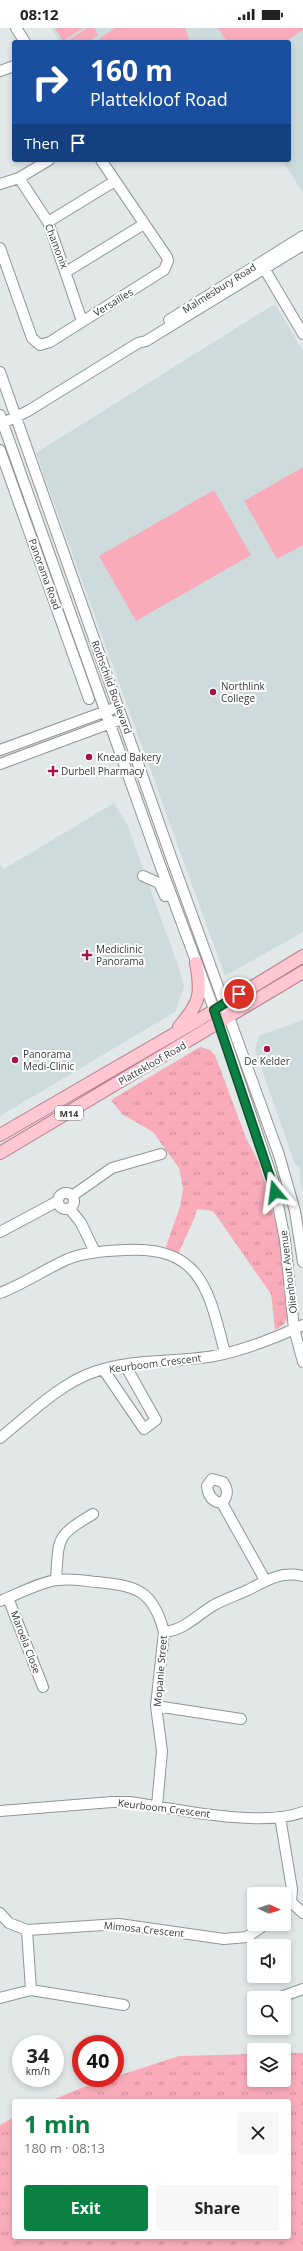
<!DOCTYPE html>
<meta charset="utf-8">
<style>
:root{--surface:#fff;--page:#f6f6f6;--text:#222;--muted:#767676;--accent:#0b8043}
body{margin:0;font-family:"Open Sans",sans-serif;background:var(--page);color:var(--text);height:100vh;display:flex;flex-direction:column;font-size:15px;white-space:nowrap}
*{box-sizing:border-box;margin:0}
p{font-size:13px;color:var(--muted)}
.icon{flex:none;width:22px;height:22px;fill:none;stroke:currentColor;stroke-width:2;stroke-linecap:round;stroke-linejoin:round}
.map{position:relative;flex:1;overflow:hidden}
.panel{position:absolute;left:12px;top:2071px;width:279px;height:140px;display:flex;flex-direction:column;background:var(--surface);border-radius:4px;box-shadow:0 2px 6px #0003}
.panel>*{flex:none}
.top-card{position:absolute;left:12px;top:12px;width:279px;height:122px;border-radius:4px;box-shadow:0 2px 6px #0003;background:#1a4fa0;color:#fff;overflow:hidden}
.needle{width:26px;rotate:94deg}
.tools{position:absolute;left:247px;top:1859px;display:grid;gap:8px}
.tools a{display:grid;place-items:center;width:44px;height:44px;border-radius:4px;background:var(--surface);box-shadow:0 2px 6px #0003;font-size:20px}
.speed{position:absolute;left:12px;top:2007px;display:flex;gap:8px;font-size:20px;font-weight:700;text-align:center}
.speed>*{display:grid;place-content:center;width:52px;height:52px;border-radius:50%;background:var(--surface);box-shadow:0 2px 6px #0003;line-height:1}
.speed small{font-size:10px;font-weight:400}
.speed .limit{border:6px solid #d22;background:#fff;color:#111}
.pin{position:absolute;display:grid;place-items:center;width:34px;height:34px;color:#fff;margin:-17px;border:2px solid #fff;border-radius:50%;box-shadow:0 1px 4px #0007}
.me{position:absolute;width:44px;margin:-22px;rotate:344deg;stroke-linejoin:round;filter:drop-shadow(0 0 3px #0008)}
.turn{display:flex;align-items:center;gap:14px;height:84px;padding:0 12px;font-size:18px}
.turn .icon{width:52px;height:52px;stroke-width:2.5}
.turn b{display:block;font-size:28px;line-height:34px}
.then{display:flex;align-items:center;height:38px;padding:0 12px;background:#0003;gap:8px;font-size:15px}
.round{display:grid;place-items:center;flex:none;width:42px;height:42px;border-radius:4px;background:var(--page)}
.head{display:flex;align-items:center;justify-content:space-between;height:68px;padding:0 12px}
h1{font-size:24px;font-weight:700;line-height:30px;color:var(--accent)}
.action{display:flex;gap:8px;margin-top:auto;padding:8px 12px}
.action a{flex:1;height:46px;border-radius:4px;background:var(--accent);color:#fff;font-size:16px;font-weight:700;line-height:46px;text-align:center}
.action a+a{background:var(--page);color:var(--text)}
.status{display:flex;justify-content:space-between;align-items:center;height:28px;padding:0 20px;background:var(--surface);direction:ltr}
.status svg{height:11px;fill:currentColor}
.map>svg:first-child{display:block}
.built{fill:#cddbdd}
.green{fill:#faabba}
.park{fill:url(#park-tufts)}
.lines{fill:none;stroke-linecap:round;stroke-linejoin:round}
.minor-casing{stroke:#909596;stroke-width:12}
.major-casing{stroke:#b77d89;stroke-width:14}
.minor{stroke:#fff;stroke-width:10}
.major{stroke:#fec7d2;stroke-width:12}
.route-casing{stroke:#07532c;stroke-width:10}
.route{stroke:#0b8043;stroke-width:7}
.poi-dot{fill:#a7124a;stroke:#fff;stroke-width:1.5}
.labels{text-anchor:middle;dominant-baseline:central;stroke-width:4;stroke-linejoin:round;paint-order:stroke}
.shield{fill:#fff;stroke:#727474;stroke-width:1}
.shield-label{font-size:9px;font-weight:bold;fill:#363839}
.street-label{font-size:10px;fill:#363839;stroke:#fff}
.poi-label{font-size:10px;fill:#363839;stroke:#fff;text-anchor:start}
</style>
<div class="status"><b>08:12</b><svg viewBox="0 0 49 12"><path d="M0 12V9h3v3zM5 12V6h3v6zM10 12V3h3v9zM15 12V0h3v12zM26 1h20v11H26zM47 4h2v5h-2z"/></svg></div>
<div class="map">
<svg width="303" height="2223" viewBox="0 0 303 2223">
<defs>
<pattern id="park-tufts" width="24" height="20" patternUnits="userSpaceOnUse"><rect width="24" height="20" fill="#faabba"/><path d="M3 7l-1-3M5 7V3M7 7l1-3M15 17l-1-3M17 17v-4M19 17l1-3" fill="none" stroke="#cb8c98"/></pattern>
</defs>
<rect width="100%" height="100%" fill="#e2e7e8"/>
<path class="built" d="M51,0h252v165l-21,-33h7v-118h-229z
M275,276l28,47v581l-78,44 -189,-523z
M114,775l13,21 53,147 4,16 -9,25 -175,104v-252l4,5z
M303,992v173l-3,-12v-14l-5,-3 -40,-114 4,-14z"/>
<path class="green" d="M55,0h28l-20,13z
M87,0h7l4,7 -10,7h-18l-1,-2z
M115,0h70l5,14h-92l1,-3z
M218,0h85v2l-19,12h-57z
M303,439v78l-26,14 -33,-58z
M214,462l37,65 -115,66 -37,-65z"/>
<path class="park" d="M200,1019l10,3 5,5 31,83 13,25 8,27 13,50 8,76 -5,9 -8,5 -4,-36 -58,-83 -16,-2 -3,10 -16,35 -13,-5 15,-42 3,-18 -4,-21 -26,-36 -31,-18 -11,-14z
M284,2025h19v198h-303v-126l14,-8v120h275v-136h-239l31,-13 98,-32 75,-2v26h30z"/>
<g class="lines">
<defs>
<path id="minor" d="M16,0l9,14
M0,43l14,-5
M19,150l29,44 34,99
M0,156l19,-6 30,-18
M48,194l67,-41
M0,220l32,90 8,7 10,-3 114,-72 4,-9 -1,-4 -66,-97
M261,235l42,71
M66,244l78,-48
M169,292l134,-84
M0,344l171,485 108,298 16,56 8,51
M0,387l159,447 68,182 46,136 12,60 9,89 9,33
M3,395l25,-12 110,-68 8,-2 157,-96
M0,422l89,249
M0,722l112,-41
M0,736l116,-43
M143,848l16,7 6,13
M58 1173a8 8 0 1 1 16 0a8 8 0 1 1-16 0Z
M72,1168l40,-28 49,-14
M70,1181l11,14 14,29
M0,1204l58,-31
M0,1265c24,-9 45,-24 68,-34 18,-7 38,-8 57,-9 77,-5 84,42 100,103
M103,1341l41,60 12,-9 -31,-55
M0,1410c29,-23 59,-54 94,-66 38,-14 81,-9 120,-16 28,-5 64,-19 89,-31
M212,1451l11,3c5,7 6,13 -1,21 -10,-1 -14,-8 -15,-17z
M222,1475l43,77
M56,1552c3,-43 -1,-43 37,-66
M8,1570l35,89
M0,1573c16,-6 42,-20 58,-21 13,-2 27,1 39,2 40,4 56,8 67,50l-8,74 6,45 -5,55
M164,1604c21,-2 33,-17 50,-27 11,-6 23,-10 34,-15 19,-10 33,-19 55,-14
M156,1678l85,13
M0,1783l112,-9h18c46,7 131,26 173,10
M280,1789l12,72 -1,13 -7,6
M291,1874l12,11
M0,1885l9,10 18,7 92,-6 105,15 23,-2 19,-13
M27,1902l4,60
M0,1970l31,-8 93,15
M278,1970l25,-9"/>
<path id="major" d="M179,999c21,-24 23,-33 17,-64
M0,1107l200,-116 103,-63
M0,1125l303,-181"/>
</defs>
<use href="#minor" class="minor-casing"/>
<use href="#major" class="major-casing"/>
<use href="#minor" class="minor"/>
<use href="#major" class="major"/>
</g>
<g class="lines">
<defs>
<path id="route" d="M239,966l-25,16 61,182"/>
</defs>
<use href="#route" class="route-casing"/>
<use href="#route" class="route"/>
</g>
<g class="poi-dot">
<circle cx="213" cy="664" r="4"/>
<circle cx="89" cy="729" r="4"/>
<path d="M51 737h4v4h4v4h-4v4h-4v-4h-4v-4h4z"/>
<path d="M85 921h4v4h4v4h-4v4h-4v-4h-4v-4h4z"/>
<circle cx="267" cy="1021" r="4"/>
<circle cx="15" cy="1032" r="4"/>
</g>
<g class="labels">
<rect class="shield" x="55" y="1078" width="28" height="14" rx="3"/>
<g class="shield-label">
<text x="69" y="1085">M14</text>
</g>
<g class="street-label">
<text transform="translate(57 218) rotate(69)">Chamonix</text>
<text transform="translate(219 260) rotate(-32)">Malmesbury Road</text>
<text transform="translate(113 274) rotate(-31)">Versailles</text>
<text transform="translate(45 546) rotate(70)">Panorama Road</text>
<text transform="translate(112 659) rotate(70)">Rothschild Boulevard</text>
<text transform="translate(152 1035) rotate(-30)">Plattekloof Road</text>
<text transform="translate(288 1244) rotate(-97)">Olienhout Avenue</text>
<text transform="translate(155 1335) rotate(-7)">Keurboom Crescent</text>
<text transform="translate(26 1614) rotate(69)">Maroela Close</text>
<text transform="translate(160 1643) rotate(-85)">Mopanie Street</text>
<text transform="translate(164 1780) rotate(7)">Keurboom Crescent</text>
<text transform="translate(144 1901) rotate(6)">Mimosa Crescent</text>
</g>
<g class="poi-label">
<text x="221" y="658">Northlink<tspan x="221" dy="12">College</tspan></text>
<text x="97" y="729">Knead Bakery</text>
<text x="61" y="743">Durbell Pharmacy</text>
<text x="96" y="921">Mediclinic<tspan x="96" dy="12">Panorama</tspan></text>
<text x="23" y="1026">Panorama<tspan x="23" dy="12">Medi-Clinic</tspan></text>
<text x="267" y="1033" text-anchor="middle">De Kelder</text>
</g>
</g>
</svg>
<div class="tools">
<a><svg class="needle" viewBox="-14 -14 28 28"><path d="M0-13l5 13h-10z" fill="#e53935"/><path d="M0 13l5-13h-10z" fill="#767676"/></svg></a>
<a><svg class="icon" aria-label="sound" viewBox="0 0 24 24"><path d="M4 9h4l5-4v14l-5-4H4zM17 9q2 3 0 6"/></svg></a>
<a><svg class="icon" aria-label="search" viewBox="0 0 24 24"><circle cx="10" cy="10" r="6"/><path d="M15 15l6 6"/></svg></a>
<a><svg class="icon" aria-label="layers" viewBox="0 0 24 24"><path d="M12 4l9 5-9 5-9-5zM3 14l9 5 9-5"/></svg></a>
</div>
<div class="speed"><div>34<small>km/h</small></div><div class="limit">40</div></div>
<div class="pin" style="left:239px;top:966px;background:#d93025"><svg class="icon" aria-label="arrive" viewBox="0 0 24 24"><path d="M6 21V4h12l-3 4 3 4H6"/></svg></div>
<svg class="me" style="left:275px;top:1164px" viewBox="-20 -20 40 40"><path d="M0-17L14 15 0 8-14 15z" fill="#0b8043" stroke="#fff" stroke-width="4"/></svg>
<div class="top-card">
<div class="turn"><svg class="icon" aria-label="right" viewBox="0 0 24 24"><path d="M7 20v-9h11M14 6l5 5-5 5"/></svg><div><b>160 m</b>Plattekloof Road</div></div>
<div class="then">Then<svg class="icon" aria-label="arrive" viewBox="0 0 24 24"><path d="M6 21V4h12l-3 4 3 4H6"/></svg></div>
</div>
<section class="panel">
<div class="head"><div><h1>1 min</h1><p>180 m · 08:13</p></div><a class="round"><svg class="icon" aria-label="close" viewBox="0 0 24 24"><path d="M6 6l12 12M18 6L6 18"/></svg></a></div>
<div class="action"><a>Exit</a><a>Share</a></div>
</section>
</div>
